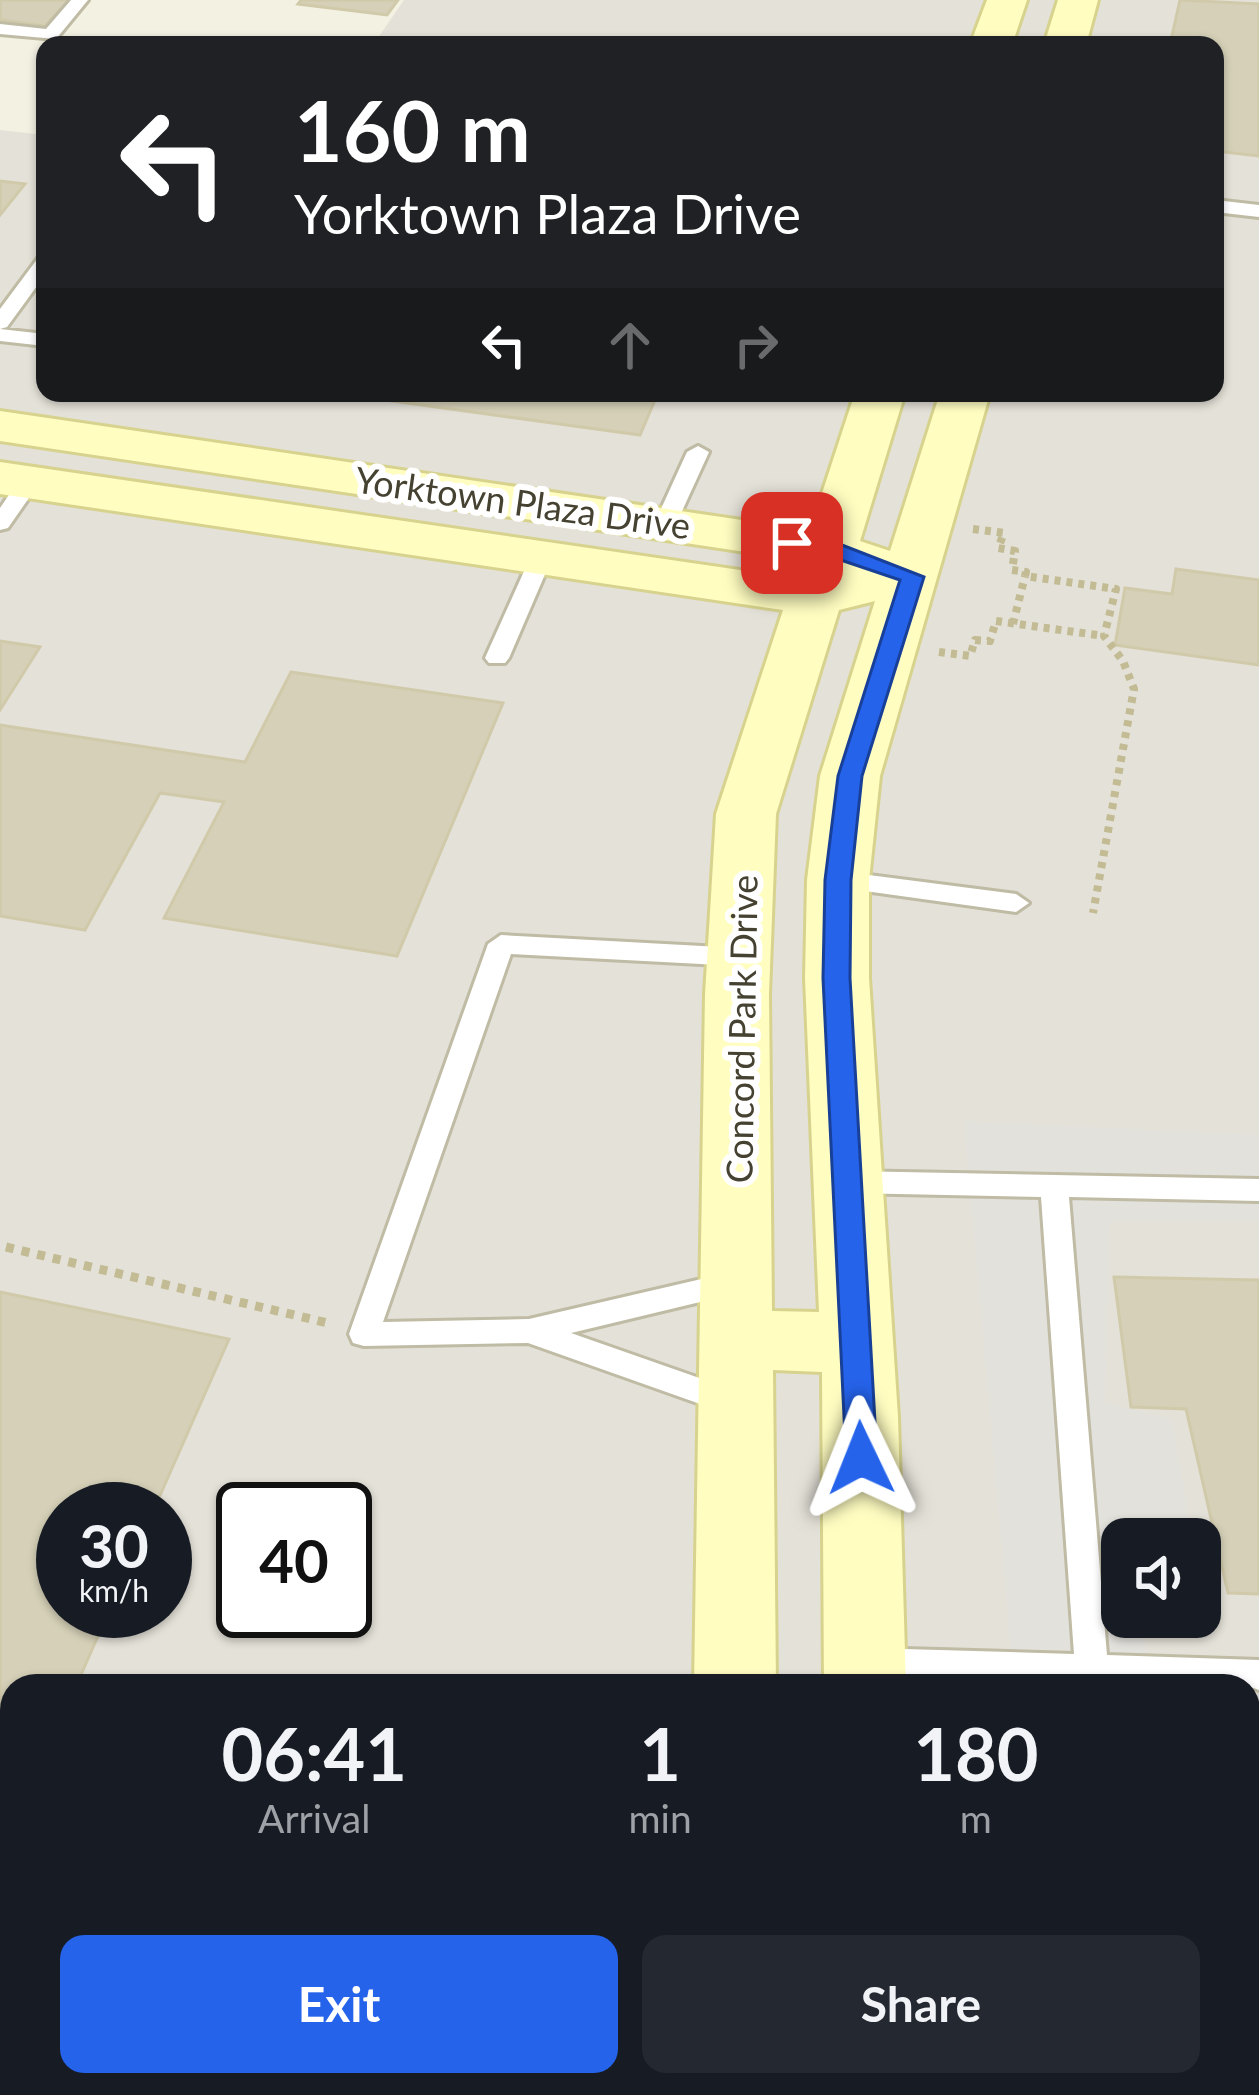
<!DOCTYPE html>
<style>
:root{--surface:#171b24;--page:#242831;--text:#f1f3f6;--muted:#9ea1a6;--accent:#2563eb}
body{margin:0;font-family:Lato,sans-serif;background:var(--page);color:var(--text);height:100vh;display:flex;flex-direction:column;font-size:45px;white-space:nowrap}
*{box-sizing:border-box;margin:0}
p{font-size:39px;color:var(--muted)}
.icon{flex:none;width:66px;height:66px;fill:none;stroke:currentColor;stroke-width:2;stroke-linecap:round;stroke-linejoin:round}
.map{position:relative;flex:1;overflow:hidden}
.sheet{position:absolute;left:0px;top:1674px;width:1260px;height:423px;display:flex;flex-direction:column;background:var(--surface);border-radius:36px 36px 0 0;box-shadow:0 3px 9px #0004}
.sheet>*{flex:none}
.banner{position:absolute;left:36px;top:36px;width:1188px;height:366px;border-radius:24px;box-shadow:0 3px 9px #0004;background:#202124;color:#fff;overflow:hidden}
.fabs{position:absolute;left:1101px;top:1518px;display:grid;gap:24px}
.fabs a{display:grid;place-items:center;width:120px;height:120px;border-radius:24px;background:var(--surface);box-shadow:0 3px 9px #0004;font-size:60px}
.speed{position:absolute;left:36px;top:1482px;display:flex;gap:24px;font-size:60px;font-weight:700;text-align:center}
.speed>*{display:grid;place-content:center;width:156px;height:156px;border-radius:50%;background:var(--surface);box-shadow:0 3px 9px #0004;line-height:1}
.speed small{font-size:30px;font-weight:400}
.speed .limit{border:6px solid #111;border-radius:18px;background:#fff;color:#111}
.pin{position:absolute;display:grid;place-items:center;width:102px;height:102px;color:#fff;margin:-51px;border-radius:24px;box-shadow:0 6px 18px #0006}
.me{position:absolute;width:132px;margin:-66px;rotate:358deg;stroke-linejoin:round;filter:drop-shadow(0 0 9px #0008)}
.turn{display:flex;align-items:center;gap:42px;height:252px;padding:0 60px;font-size:54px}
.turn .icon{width:156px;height:156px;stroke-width:2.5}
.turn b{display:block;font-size:84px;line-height:102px}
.lanes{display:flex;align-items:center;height:114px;padding:0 60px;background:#0003;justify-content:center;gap:60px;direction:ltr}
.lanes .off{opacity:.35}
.eta{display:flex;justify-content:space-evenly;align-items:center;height:204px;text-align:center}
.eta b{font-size:72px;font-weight:700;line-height:84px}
.cta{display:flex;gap:24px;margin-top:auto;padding:24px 60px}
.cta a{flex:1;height:138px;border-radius:24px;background:var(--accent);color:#fff;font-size:48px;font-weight:700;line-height:138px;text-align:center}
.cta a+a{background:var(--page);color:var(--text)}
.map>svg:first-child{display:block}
.industrial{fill:#e4e1d8;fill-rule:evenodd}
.parking{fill:#e3e1dc}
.building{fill:#d5d0b7;stroke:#d1caaa;stroke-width:3}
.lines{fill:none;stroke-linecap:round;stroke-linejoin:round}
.lane-casing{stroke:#bfbba4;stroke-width:6}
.secondary-casing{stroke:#d7d38e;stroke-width:6}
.path-far1{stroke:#c2bb94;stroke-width:8;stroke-dasharray:6 6;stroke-linecap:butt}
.path{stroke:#c2bb94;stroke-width:9;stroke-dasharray:8 8;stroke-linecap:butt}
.lane{fill:#fff;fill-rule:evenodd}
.secondary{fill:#fffdc0;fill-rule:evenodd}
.route{fill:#2563eb;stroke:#184099;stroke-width:3}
.labels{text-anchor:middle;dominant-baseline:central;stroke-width:12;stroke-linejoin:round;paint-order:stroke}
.street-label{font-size:36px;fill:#454232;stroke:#fff}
</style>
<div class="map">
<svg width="1259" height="2095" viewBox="0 0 1259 2095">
<rect width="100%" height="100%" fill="#f3f1e2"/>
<path class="industrial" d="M404,0h855v2095h-1259v-1965l45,5v258h1170v-348h-842zM63,1509h102v102h-102zM243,1509h102v102h-102zM1122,1539h78v78h-78zM12,1686h1236v399h-1236z"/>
<path class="parking" d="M964,1121l295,14v86h-149l-5,182 67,16 21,120h-71v78h20l8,69h-136z
M1248,1703h11v392h-113l-16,-10h118z"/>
<path class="building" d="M0,0h69l-24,26 -45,-6z
M301,0h97l-11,15 -89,-11z
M1180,0l79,4v152l-44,-5v-106h-45z
M0,181l25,3 -25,31z
M334,393h324l-18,42z
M1176,569l83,11v85l-144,-20 10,-57 47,6z
M0,641l40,6 -40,63z
M291,672l212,31 -106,253 -233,-38 60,-116 -64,-9 -75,137 -85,-14v-191l245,37z
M1114,1277l145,3v314l-31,-1 -42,-184 -55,-2z
M0,1292l229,47 -75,170h-91v102h46l-33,75h-64v143l-12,27z"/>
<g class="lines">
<defs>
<path id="lane" d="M71,0h17l-32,39 -56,-5v-10l46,5z
M1215,200l44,5v12l-44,-5z
M45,256v19l-38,52 -7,2v-20l38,-51z
M0,329l45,5v12l-45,-5z
M698,446l11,6 -32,70 -11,7 -8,-2 -3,-5 32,-70z
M29,476l11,6 -32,46 -8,2v-22l21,-31z
M541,551l11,7 -43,100 -4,5h-16l-4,-5 45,-100z
M838,871l178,23 13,9 -13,9 -187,-26 -4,-6 4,-6z
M501,935l238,13 13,9 -13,9 -228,-12 -128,368 146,-3 207,-48 10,4 5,8 -5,8 -175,42 174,61 4,9 -4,9 -11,4 -206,-73 -164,3 -11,-3 -4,-9 139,-390z
M849,1171l410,8v22l-190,-4 38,458 152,5v30l-11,-4h-172l-207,-8 -12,-5 -5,-10 5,-10 12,-5 205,6 -33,-457 -192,-4 -10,-3 -4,-8 4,-8z
M1248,1827h11v32h-11z
M1248,2017l11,1v36l-11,-1z"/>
<path id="secondary" d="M987,0h40l-15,45h-42z
M1058,0h40l-12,45h-42z
M855,393h50l-45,148 30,10 50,-158h50l-110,383 -11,104v98l29,439 8,269h-82l-2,-314 -49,-2 3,316h-82l11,-692 11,-180 67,-204 -783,-116v-32l794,116 6,-18 -800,-119v-30l810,119zM875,601l-55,175 -13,104 -2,98 14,334 -47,-1 -3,-317 7,-180 63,-204z
M686,2085h90l1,10h-92z
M830,2085h90l1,10h-92z"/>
</defs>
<use href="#lane" class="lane-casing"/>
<use href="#secondary" class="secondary-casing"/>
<path class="path-far1" d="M973,529l31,4 -6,15 17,3 -3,19 14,2 -1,4 91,13 -12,47 19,25 11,28 -41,224
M1013,624l12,-48
M939,652l31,4 5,-16 15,1 6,-20 108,15"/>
<path class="path" d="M6,1247l322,76"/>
<use href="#lane" class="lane"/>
<use href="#secondary" class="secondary"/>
</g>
<path class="route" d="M792,536l50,9 82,32 -62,199 -11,104 -1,98 27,480 -5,9 -11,4 -11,-4 -4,-9 -23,-480 2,-98 13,-104 62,-196 -71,-24 -45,-8v-10z"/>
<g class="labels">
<g class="street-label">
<text transform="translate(523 502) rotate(8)">Yorktown Plaza Drive</text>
<text transform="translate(741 1029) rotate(-89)">Concord Park Drive</text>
</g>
</g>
</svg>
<div class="fabs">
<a><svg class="icon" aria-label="sound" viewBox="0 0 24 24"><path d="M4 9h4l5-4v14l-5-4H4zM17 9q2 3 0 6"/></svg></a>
</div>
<div class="speed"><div>30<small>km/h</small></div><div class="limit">40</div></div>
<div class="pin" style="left:792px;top:543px;background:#d93025"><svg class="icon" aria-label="arrive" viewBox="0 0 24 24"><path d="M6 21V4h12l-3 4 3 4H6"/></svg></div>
<svg class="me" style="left:861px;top:1458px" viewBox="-20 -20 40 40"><path d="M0-17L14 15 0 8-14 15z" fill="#2563eb" stroke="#fff" stroke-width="4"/></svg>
<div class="banner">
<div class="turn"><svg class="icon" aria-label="left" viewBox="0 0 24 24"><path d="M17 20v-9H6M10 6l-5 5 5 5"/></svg><div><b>160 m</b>Yorktown Plaza Drive</div></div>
<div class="lanes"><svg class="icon" aria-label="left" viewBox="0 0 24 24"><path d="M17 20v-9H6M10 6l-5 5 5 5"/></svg><svg class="icon off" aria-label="ahead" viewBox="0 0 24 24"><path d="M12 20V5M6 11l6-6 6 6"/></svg><svg class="icon off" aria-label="right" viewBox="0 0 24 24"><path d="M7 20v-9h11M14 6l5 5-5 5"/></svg></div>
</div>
<section class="sheet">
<div class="eta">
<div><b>06:41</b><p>Arrival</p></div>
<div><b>1</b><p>min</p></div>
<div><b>180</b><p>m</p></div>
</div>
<div class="cta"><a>Exit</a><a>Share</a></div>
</section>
</div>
